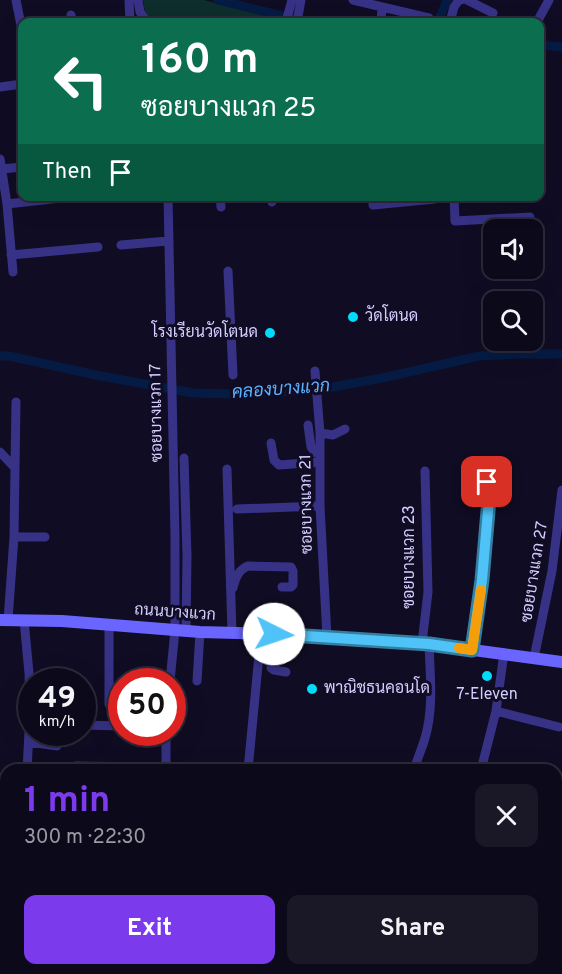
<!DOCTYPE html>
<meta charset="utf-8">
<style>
:root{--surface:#0c091a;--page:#1a1727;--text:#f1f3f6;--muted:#9a9aa2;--line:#2c2a39;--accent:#7c3aed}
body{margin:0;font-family:Overpass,Sarabun,sans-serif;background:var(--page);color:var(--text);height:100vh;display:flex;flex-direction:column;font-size:22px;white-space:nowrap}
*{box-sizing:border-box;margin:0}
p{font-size:20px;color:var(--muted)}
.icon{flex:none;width:33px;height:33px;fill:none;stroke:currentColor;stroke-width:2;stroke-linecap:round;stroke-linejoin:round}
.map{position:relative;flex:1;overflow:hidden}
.details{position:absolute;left:0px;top:764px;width:562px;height:212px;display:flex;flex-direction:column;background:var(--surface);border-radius:18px 18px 0 0;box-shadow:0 6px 24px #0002,0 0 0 2px var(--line)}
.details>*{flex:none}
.hud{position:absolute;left:18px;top:18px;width:526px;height:183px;border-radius:12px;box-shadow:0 6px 24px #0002,0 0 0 2px var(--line);background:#0b6e4f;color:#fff;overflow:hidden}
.buttons{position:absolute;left:483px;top:219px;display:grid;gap:12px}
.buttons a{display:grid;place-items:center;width:60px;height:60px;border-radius:12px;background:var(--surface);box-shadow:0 6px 24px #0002,0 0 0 2px var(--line);font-size:30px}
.speed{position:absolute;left:18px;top:668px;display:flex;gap:12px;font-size:30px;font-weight:700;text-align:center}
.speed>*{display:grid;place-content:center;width:78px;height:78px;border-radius:50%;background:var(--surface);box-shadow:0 6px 24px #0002,0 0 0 2px var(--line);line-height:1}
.speed small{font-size:15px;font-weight:400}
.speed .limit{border:9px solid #d22;background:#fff;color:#111}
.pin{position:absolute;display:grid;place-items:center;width:51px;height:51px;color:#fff;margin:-26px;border-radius:12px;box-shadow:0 3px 9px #0006}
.me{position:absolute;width:66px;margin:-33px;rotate:94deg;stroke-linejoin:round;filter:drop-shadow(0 0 4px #0008)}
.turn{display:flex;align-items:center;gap:21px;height:126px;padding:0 24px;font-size:27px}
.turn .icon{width:78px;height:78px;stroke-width:2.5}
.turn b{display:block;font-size:42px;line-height:51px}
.then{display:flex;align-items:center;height:57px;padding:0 24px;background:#0003;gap:12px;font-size:22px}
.round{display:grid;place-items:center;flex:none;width:63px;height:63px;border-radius:12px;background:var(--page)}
.headline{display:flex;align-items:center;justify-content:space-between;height:102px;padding:0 24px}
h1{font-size:36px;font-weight:700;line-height:45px;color:var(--accent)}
.action{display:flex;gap:12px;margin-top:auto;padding:12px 24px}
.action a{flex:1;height:69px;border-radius:12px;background:var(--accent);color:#fff;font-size:24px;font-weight:700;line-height:69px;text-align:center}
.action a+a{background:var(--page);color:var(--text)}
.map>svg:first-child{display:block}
.green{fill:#0e2d2d}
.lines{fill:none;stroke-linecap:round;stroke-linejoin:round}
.canal{stroke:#051b43;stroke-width:9}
.minor{stroke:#373286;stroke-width:9}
.secondary{stroke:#6a65ff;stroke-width:12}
.route-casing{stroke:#337fa1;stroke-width:15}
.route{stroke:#4fc3f7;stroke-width:10}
.slow{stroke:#f59e0b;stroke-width:10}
.poi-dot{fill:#00dcf9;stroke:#100c23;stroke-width:2}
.labels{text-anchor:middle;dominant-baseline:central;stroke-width:6;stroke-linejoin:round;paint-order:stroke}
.poi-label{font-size:16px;fill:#d4ceff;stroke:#100c23;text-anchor:start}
.street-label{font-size:16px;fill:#d4ceff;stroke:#100c23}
.water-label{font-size:18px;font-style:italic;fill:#5cb1ff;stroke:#100c23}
</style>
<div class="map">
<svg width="562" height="974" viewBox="0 0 562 974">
<rect width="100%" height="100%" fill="#100c23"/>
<path class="green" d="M143,0h61l78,20 -1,2h-129l-7,-10z"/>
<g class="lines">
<path class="canal" d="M218,0l90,22
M438,22l9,-22
M540,45l22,2
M0,356h9l87,19 97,18 43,1 48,-2 49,-5 54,-10 92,-21 40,-2h43"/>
<path class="minor" d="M16,0l6,30
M129,0l1,22
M138,0l2,12 7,10
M353,0l76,18
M467,0l26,13
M71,15l1,7
M286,22l6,-22
M297,22l4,-22
M381,22l1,-15
M450,22l4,-15 5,-7h2
M537,22l12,-22
M0,87l22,-3
M0,159l7,45 6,68
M2,169l20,-2
M168,196l7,341v93l-5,51
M220,196l1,11
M271,196l1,6
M373,196v9l62,-6
M454,196l1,25 75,-4
M7,204l72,-8
M121,245l47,-4
M11,255l87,-8
M228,271l5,104
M315,371l5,62v73l7,131
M308,425l3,22 5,6h4
M320,433l13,2 12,-6
M271,443l3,17 5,5 41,-3
M0,452l15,16
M184,458l3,98 -1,75
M227,469l5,164
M237,509l83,-3
M14,537h31
M233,588c2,-9 5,-18 15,-22l43,1 2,4v14l-2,2h-9
M8,620l6,-83 2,-135
M24,620l5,53 1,40 -3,57
M109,626v78
M274,634l-3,34 3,2 12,2
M422,643l6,-51 -3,-121
M472,650l10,-70 8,-92 -3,-6 -12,-2
M534,658l18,-87 10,-81
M197,681l3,-49
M496,711l63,16
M82,725l40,1
M166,732v38
M29,742l28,4
M482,766l13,4
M71,770l2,-3 3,-1 67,1
M248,770l13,-136
M414,770c3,-11 8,-21 11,-32 9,-30 5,-63 4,-94
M481,770l15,-59 8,-58
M0,808h6
M556,833l6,1
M556,886l6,1
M556,938l6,1
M82,969l1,5
M176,969v5
M479,969l19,5
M13,973l31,1
M363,974l1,-5
M430,974l1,-5"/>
<path class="secondary" d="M0,620l62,1 138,11 74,2 155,10 133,18"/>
</g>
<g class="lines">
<defs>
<path id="route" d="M274,634l155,10 43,6 10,-70 8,-92v-3l-3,-3"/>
</defs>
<use href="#route" class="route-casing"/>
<use href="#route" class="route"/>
<path class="slow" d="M459,648l13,2 9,-60"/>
</g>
<g class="poi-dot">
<circle cx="353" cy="317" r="6"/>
<circle cx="270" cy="333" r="6"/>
<circle cx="487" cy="676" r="6"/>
<circle cx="312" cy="689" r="6"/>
</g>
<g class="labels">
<g class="poi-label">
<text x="365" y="317">วัดโตนด</text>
<text x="258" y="333" text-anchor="end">โรงเรียนวัดโตนด</text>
<text x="324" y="689">พาณิชธนคอนโด</text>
<text x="487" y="695" text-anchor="middle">7-Eleven</text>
</g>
<g class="street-label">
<text transform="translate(157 413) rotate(-91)">ซอยบางแวก 17</text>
<text transform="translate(307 504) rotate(-91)">ซอยบางแวก 21</text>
<text transform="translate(410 557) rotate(-90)">ซอยบางแวก 23</text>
<text transform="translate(535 572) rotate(-81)">ซอยบางแวก 27</text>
<text transform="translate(175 613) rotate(4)">ถนนบางแวก</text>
</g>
<g class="water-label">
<text transform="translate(281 390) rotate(-4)">คลองบางแวก</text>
</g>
</g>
</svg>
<div class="buttons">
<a><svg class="icon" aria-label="sound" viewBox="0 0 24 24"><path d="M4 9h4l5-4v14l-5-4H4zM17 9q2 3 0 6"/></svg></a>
<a><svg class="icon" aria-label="search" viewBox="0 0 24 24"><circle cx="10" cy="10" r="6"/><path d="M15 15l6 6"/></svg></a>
</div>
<div class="speed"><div>49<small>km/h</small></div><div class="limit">50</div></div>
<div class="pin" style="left:487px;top:482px;background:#d93025"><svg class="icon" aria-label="arrive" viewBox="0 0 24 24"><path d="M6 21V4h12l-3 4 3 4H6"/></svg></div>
<svg class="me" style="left:274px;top:634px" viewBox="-20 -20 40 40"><circle r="19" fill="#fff"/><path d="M0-13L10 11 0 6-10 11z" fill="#4fc3f7"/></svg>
<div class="hud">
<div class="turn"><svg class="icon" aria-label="left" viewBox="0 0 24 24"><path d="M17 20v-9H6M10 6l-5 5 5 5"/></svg><div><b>160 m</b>ซอยบางแวก 25</div></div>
<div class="then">Then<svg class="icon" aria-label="arrive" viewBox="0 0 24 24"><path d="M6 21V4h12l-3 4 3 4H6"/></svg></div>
</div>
<section class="details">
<div class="headline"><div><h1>1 min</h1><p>300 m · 22:30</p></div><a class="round"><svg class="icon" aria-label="close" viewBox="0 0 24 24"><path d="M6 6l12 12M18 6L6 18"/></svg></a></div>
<div class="action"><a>Exit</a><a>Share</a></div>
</section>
</div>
